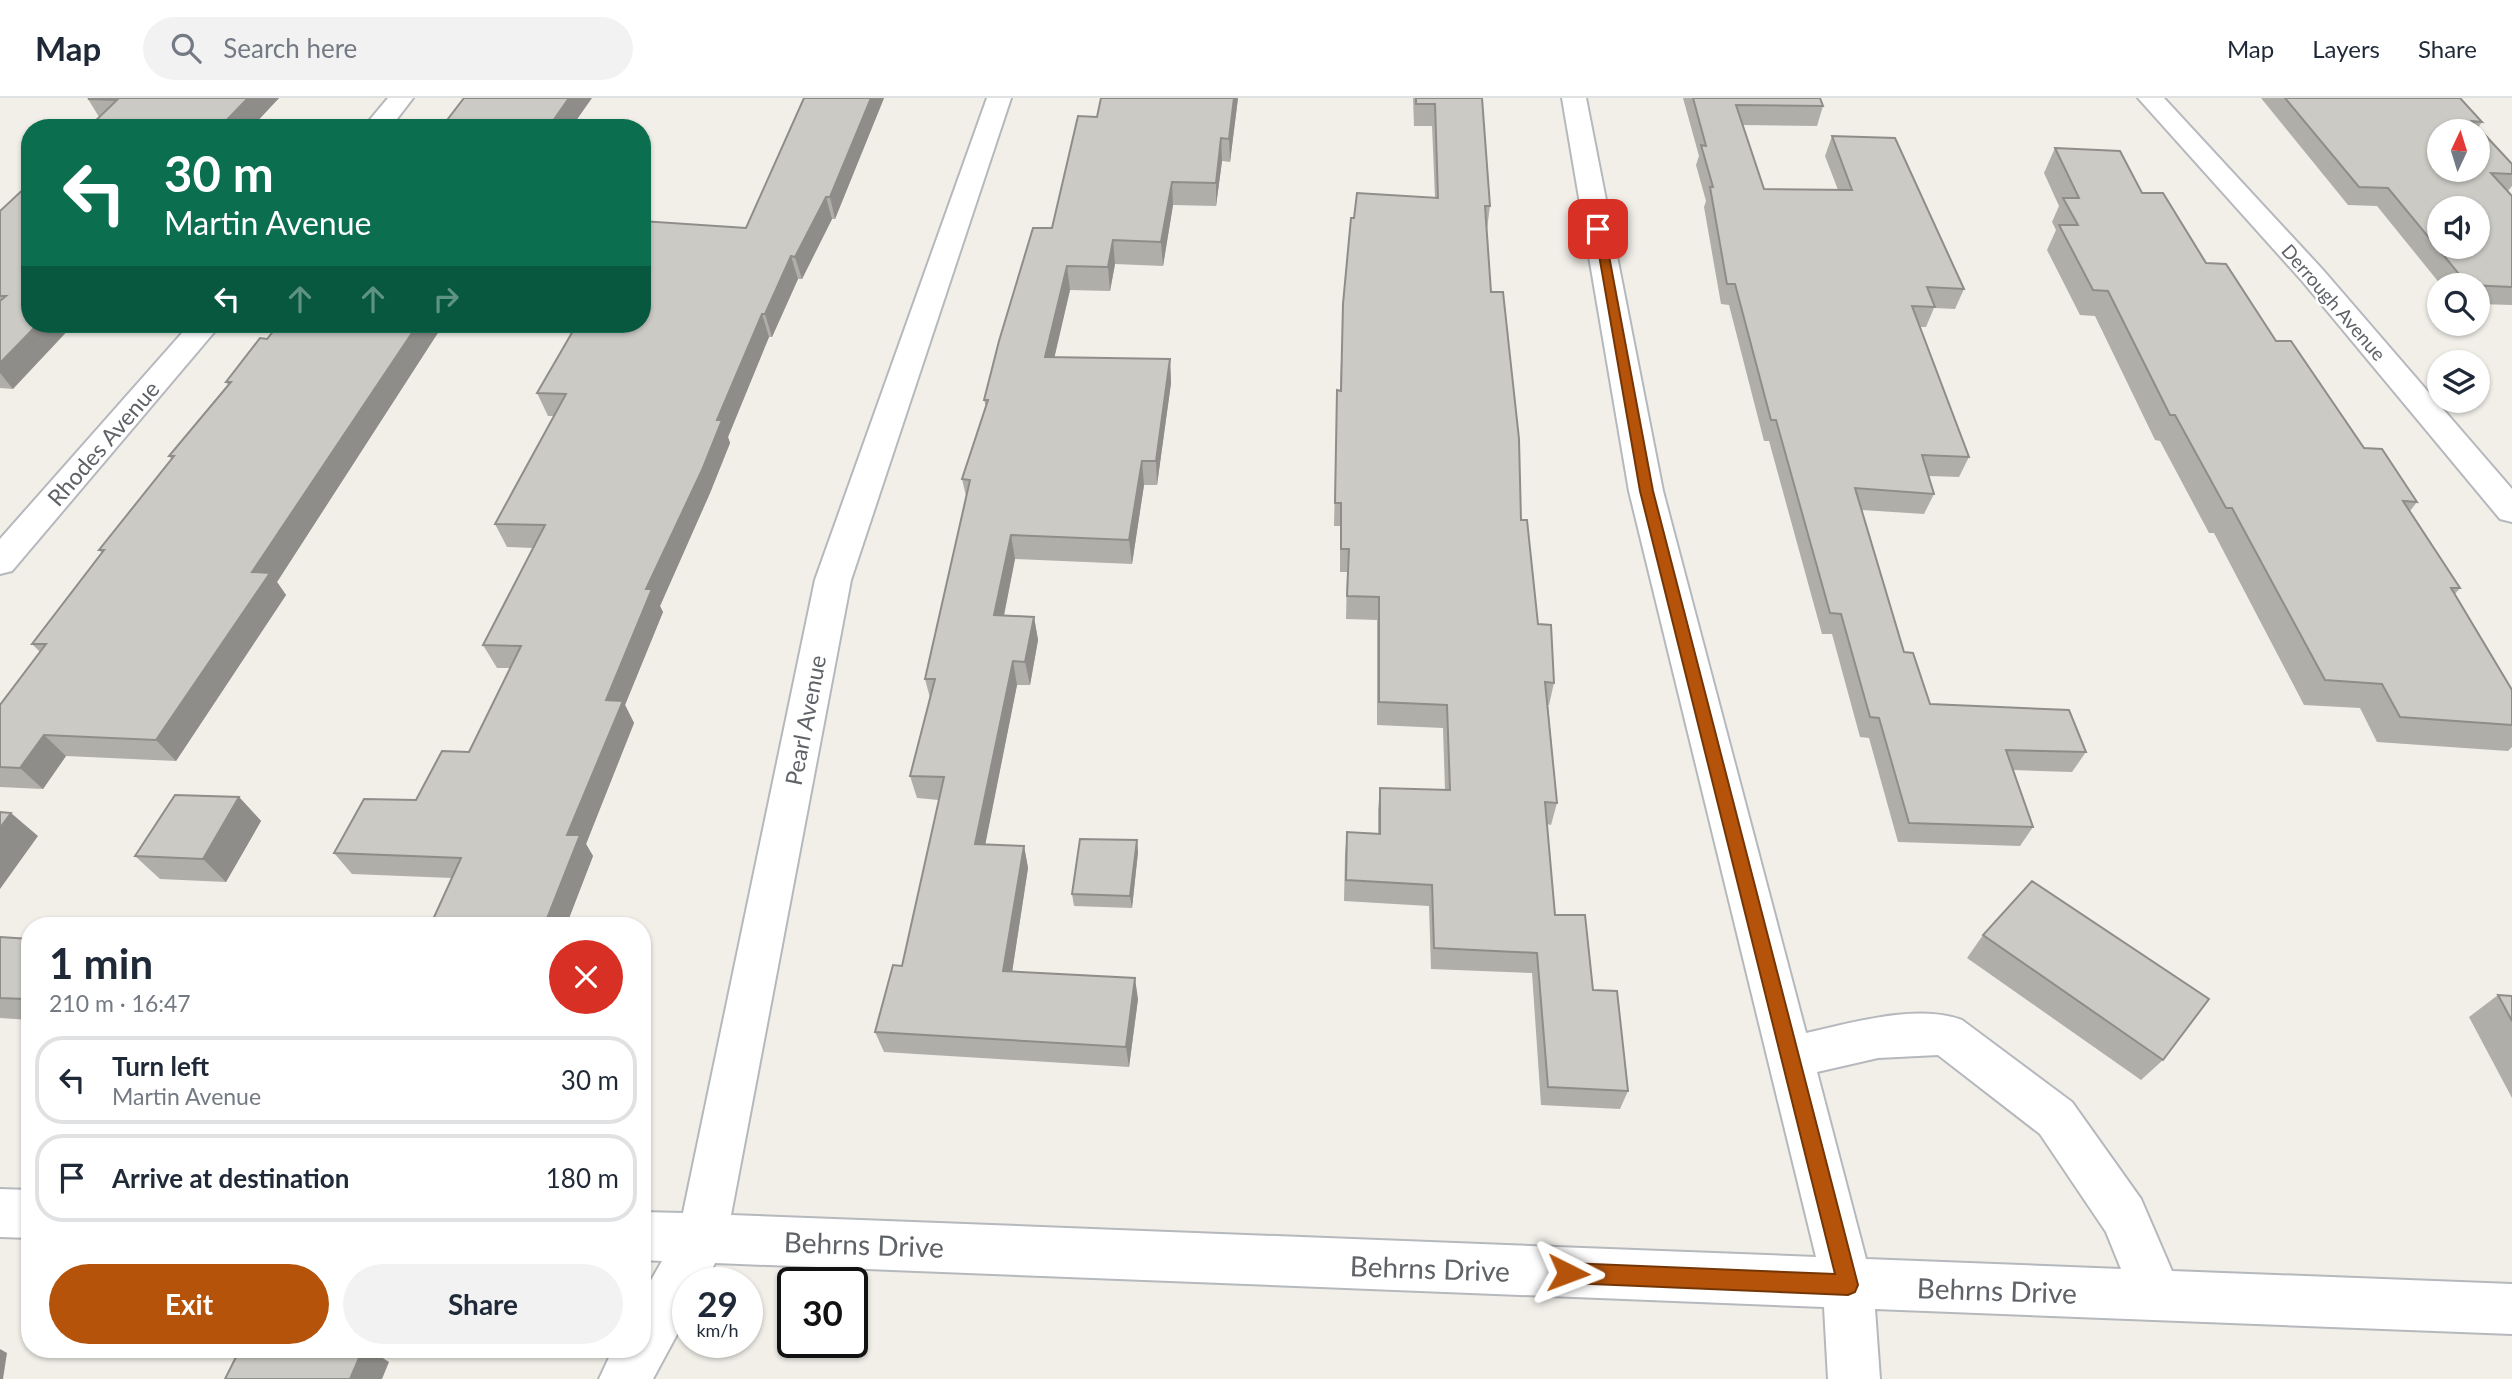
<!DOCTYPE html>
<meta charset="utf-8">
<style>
:root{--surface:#fff;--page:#f2f2f3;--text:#1f2937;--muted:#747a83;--line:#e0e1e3;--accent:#b45309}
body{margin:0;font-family:Lato,sans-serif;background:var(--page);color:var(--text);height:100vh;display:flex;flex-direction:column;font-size:26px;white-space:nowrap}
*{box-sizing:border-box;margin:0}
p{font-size:23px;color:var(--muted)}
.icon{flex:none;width:38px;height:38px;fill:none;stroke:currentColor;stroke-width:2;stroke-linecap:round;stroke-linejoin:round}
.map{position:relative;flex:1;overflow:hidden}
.sheet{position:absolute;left:21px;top:819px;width:630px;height:441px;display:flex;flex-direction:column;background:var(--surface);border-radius:28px;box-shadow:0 2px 5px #0004}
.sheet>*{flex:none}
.hud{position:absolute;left:21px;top:21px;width:630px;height:214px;border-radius:28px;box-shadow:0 2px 5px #0004;background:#0b6e4f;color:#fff;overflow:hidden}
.needle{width:46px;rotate:4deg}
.buttons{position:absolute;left:2427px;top:21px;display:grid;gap:14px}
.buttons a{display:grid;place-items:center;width:63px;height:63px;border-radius:50%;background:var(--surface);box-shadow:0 2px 5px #0004;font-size:35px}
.speed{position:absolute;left:672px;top:1169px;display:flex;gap:14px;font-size:35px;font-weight:700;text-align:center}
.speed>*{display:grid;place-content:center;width:91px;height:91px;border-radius:50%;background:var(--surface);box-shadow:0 2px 5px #0004;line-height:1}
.speed small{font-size:18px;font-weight:400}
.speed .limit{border:4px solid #111;border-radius:10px;background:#fff;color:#111}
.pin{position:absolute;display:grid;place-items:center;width:60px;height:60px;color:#fff;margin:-30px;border-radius:14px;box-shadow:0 4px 10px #0006}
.me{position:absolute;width:77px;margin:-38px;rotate:93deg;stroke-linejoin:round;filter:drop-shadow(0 0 5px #0008)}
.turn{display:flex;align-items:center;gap:24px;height:147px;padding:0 28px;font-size:32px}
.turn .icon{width:91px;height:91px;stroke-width:2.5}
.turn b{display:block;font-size:49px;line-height:60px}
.lanes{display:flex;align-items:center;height:66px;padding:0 28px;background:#0003;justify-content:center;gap:35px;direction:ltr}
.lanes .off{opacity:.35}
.round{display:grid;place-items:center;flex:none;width:74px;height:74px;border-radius:37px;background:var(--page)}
.overview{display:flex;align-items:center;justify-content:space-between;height:119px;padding:0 28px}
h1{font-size:42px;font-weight:700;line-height:52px}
.primary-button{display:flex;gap:14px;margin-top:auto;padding:14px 28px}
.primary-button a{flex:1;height:80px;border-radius:42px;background:var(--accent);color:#fff;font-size:28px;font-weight:700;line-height:80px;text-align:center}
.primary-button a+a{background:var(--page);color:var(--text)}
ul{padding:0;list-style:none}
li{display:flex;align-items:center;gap:21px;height:88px;margin:0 14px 10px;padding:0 14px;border:4px solid var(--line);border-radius:28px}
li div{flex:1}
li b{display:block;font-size:26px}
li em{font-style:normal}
header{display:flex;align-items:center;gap:42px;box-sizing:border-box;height:98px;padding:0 35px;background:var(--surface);border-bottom:2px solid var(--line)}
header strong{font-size:33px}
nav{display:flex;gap:38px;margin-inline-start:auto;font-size:24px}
.search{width:490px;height:63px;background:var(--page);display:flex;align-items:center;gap:18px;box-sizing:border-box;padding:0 24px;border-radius:38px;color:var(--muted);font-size:26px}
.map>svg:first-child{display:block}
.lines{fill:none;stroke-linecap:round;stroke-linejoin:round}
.minor-casing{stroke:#b5b8bc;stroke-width:4}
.minor{fill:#fff;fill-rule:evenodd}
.wall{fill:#afaea9}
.shaded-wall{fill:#8f8d8a}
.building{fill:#cccac5;stroke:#8f8d8a;stroke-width:2;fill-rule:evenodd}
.route{fill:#b45309;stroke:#753606;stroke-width:2}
.labels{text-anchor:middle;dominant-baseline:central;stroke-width:5;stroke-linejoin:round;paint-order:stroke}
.far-street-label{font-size:19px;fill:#5f6368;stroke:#fff}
.street-label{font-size:23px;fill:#5f6368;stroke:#fff}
.near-street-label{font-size:28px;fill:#5f6368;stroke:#fff}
</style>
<header>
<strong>Map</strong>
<div class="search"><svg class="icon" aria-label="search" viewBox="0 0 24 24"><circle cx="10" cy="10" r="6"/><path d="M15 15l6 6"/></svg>Search here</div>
<nav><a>Map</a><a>Layers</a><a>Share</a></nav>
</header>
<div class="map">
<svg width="2512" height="1281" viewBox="0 0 2512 1281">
<rect width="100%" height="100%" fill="#f1efe8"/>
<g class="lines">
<defs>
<path id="minor" d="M388,0h25l-23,30h-27z
M987,0h24l-160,482 -120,635 1085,42 -187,-766 -67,-393h24l77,393 143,542c45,-10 112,-30 156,-13l110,82 69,97 31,72 340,13v50l-637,-25 5,70h-52l-4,-72 -1109,-44 -10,20h-17v31l-35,65h-54l14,-30h29v-53l20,-35 -20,-1v-48l41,1 132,-633zM1938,957l102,79 66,98 15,37 -255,-10 -49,-187 61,-14z
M2138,0h26l159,172 189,219v33l-12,-3 -197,-237z
M190,226h31l-209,247 -12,3v-35z
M0,1091l30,1v48l-30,-1z"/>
</defs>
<use href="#minor" class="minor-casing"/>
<use href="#minor" class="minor"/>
</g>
<path class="wall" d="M90,0h189l-28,30 -152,-11 -11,-18z
M804,0h80l-49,121h-3l-30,60h-4l-26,58h-3l-41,100 2,6 -20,50 -50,113 3,6 -38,93 9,18 -48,121 7,12 -27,70h-136l22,-48 -100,-4 -18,-21 82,-53 53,-48 41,-84h-13l-14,-23 50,-97 -26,-1 -12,-23 59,-108h-6l-11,-23 209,-165z
M1101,0h137l-8,64 -8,-1 -6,45 -43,-1 -10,61 -48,-2 -5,27 -40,-1 -16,67 116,2 1,24 -14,102h-13l-12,79 -117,-5 -11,57 30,1 4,23 -8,45h-13l-32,159 39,2 4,22 -16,104 126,27 -9,68 -245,-15 -9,-20 27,-66 37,-166 -22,-2 -7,-22 20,-78 -5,-19 41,-183 -4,-17 24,-72 -2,-7 113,-283z
M1413,0h69l8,108 -3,23h-1l5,63 30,228 17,104 16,59 -5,22h-1l9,98 -6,22 -4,-1 8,91 38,75 35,101 -8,18 -79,-4 -9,-132 -101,-4 -2,-63 -85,-5 1,-47 2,-22 31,1v-23l2,-22 65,2 -2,-62 -66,-3v-105l-31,-1 1,-47h-7v-46h-6l3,-136h3l3,-86 11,-86 81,-20 -3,-72h-18z
M1683,0h137l3,8 -6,20 -74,-1 21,64 74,1 -13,-34 7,-20 132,153 -9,20 -21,-1 -8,19h-6l49,130 -10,20 -30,-1 5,18 -10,20 -62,-4 42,142 26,52 156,48 -14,20 -59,-2 20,57 -13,19 -122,-4 -29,-104 -9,-1 -28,-103h-10l-53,-193h-5l-35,-136 -8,-1 -17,-97 2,-6 -10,-36 3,-9z
M2261,0h199l22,24 -4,6 34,36v22l-4,5 4,5v109l-34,-1v-19h-37l-64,-79 -29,-1z
M2055,50l87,45 134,148 88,107 53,54 -7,9 50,77 -5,6 57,96v57l-4,4 -131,-9 -17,-34 -56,-3 -90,-172h-5l-49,-92 -5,-1 -60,-124 -15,-1 -33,-65 9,-20 -4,-8 7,-16 -15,-33z
M0,113l13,178 -13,-1z
M441,230l-164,254 9,13 -110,166 -110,-5 -23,33 -43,-2v-82l40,-53 -8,-8 70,-91 -3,-3 73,-90 -3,-4 59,-71 -2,-3 41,-43z
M239,699l22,24 -35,61 -66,-3 -25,-23z
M1137,742l1,12 -6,56 -58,-2 -2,-12z
M1983,837l180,125 -22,20 -174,-122z
M0,839l30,2v81l-30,-2z
M2498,897l14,1v102l-43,-81z"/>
<path class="shaded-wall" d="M248,0h31l-28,30h-32z
M569,0h23l-21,30h-23z
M871,0h13l-49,121 -5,-22z
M1234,0h4l-8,64 -1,-23z
M1221,40l1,23 -6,45v-23z
M1172,84l1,23 -10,61 -2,-24z
M826,99l6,22 -30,60 -7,-22z
M1113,142l2,24 -5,27 -2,-24z
M791,158l7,23 -26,58 -7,-23z
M1067,168l3,24 -21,91 -4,-24z
M762,216l7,23 -41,100 2,6 -20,50 -50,113 3,6 -38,93 9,18 -48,121 7,12 -27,70h-22l23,-91 39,-135 40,-111z
M38,226h36l-61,65 -13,-16v-10z
M418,226h21l2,4 -164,254 9,13 -110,166 -20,-21 96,-168z
M1170,261l1,24 -14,102 -1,-24z
M1142,363l2,24 -12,79 -3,-24z
M1011,437l4,24 -16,80 -5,-24z
M1034,519l4,23 -8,45 -5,-23z
M1013,563l4,24 -36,181 -6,-22z
M44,637l22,21 -23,33 -23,-21z
M239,699l22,24 -35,61 -23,-23z
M11,715l27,23 -38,53v-61z
M1137,742l1,12 -6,56 -2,-12z
M1024,748l4,22 -19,124 -6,-21z
M1135,880l3,21 -9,68 -3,-20z
M30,893v13l-6,-5z
M0,1251l7,4 -4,26h-3z
M363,1251h6l20,13 -7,17h-32z"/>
<path class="building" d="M90,0h158l-29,30h-131l29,-28 -29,-1z
M464,0h105l-21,30h-107z
M804,0h67l-41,99h-4l-31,60 -4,-1 -26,58h-3l-45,106h5l-20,50 -56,119h6l-46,111 17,1 -56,134h13l-36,91h-114l31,-68 -127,-5 30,-54 52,1 26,-49 27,1 52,-106 -38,-1 62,-120 -50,-1 71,-130 -29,-1 40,-69h65v-103l104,7z
M1101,0h133l-5,41 -8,-1 -5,45 -44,-1 -11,60 -48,-2 -5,27 -41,-1 -22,91 125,2 -14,102h-14l-13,79 -118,-5 -17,80 40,2 -9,45 -12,-1 -38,183 49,2 -21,125 132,7 -9,69 -251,-15 18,-67 9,1 42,-189 -34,-1 25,-97h-10l45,-199 -8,-1 26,-79h-4l15,-59 34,-113h19l26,-112 19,1z
M1416,0h66l8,108h-5l6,86h12l16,147 2,81h6l11,104 13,1 3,58 -9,-1 12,121 -12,-1 10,113h30l8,75 24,1 11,100 -80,-4 -11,-134 -103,-5 -2,-63 -86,-5 1,-48 33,2v-46l70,2 -3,-85 -68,-3v-105l-32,-1 2,-47h-8v-46h-6l2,-113 4,1 2,-87 8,-86h3l3,-25 81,5 -3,-94h-19z
M1693,0h127l3,8 -87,-1 28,84 88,1 -20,-54 63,2 69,151 -37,-2 8,20 -23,-1 57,151 -47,-2 12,39 -79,-6 49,164 9,1 17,51 139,6 17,42 -80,-2 27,77 -124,-4 -30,-105 -9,-1 -29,-103 -11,-1 -54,-193h-5l-36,-136h-8l-17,-97h3l-12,-42 5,1z
M2285,0h175l22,24 -10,-1 40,43v10l-21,-1 21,23v91l-44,-2 -80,-97 -29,-1zM2440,33h38v39h-38zM2440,110h38v39h-38z
M2055,50l65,3 22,42h21l43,70 20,1 50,77h15l73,107 18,1 35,53 -14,-1 57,87h-9l61,102v35l-112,-8 -18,-33 -57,-4 -93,-172h-6l-51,-93h-5l-62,-124 -15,-1 -34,-65h19l-15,-27h16z
M30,85v141h8l-38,39v-62l6,-5h-6v-85z
M279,226h139l-166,248 18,1 -114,167 -112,-5 -24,33 -20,-1v-62l46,-61h-14l72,-94h-5l75,-94h-5l62,-74h-5l34,-44 7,1z
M175,697l64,2 -36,62 -68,-3z
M0,714l11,1 -11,15z
M1080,741l57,1 -7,56 -58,-2z
M2032,783l177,118 -46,61 -180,-125z
M0,839l30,2v52l-6,8 -24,-1z
M2498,897l14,1v25z
M240,1251h123l-13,30h-125z"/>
<path class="route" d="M1594,128l10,3 49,262 205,794 -3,7 -7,3 -280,-12 -7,-3 -3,-7 3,-7 7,-3 267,11 -195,-783z"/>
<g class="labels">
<g class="far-street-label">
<text transform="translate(2334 204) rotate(49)">Derrough Avenue</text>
</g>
<g class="street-label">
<text transform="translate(103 345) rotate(-49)">Rhodes Avenue</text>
<text transform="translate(805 622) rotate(-79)">Pearl Avenue</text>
</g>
<g class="near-street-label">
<text transform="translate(864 1146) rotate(2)">Behrns Drive</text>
<text transform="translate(1430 1170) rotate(2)">Behrns Drive</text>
<text transform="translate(1997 1192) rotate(2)">Behrns Drive</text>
</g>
</g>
</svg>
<div class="buttons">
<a><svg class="needle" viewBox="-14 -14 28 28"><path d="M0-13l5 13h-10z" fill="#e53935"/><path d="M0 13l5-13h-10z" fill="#747a83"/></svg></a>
<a><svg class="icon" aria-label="sound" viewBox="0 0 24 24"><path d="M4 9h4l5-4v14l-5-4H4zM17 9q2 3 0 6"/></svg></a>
<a><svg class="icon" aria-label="search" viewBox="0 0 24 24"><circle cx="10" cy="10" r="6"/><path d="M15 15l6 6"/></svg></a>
<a><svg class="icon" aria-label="layers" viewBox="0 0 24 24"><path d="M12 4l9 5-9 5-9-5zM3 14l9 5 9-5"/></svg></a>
</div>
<div class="speed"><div>29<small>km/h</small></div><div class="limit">30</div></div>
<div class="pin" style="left:1598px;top:131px;background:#d93025"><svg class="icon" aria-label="arrive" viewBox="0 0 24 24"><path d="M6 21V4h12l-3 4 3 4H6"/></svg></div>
<svg class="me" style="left:1568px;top:1175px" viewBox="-20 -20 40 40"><path d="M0-17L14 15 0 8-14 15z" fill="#b45309" stroke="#fff" stroke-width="4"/></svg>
<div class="hud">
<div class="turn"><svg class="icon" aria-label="left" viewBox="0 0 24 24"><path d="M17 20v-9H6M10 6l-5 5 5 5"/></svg><div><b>30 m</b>Martin Avenue</div></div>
<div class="lanes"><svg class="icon" aria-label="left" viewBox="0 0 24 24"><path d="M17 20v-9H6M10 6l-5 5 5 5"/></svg><svg class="icon off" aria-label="ahead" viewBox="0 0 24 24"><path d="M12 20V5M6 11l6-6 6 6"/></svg><svg class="icon off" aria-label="ahead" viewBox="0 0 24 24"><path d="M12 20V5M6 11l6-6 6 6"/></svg><svg class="icon off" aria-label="right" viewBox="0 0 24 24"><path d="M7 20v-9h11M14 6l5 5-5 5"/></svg></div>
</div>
<section class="sheet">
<div class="overview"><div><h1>1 min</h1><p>210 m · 16:47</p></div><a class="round" style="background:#d93025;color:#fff"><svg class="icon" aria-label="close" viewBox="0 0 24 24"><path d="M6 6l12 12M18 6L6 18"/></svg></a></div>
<ul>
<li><svg class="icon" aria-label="left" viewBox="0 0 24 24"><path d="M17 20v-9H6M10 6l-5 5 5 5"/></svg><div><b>Turn left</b><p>Martin Avenue</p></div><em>30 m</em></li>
<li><svg class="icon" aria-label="arrive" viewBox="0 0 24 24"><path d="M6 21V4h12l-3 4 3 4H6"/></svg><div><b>Arrive at destination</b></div><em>180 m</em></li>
</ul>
<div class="primary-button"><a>Exit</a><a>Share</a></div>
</section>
</div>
